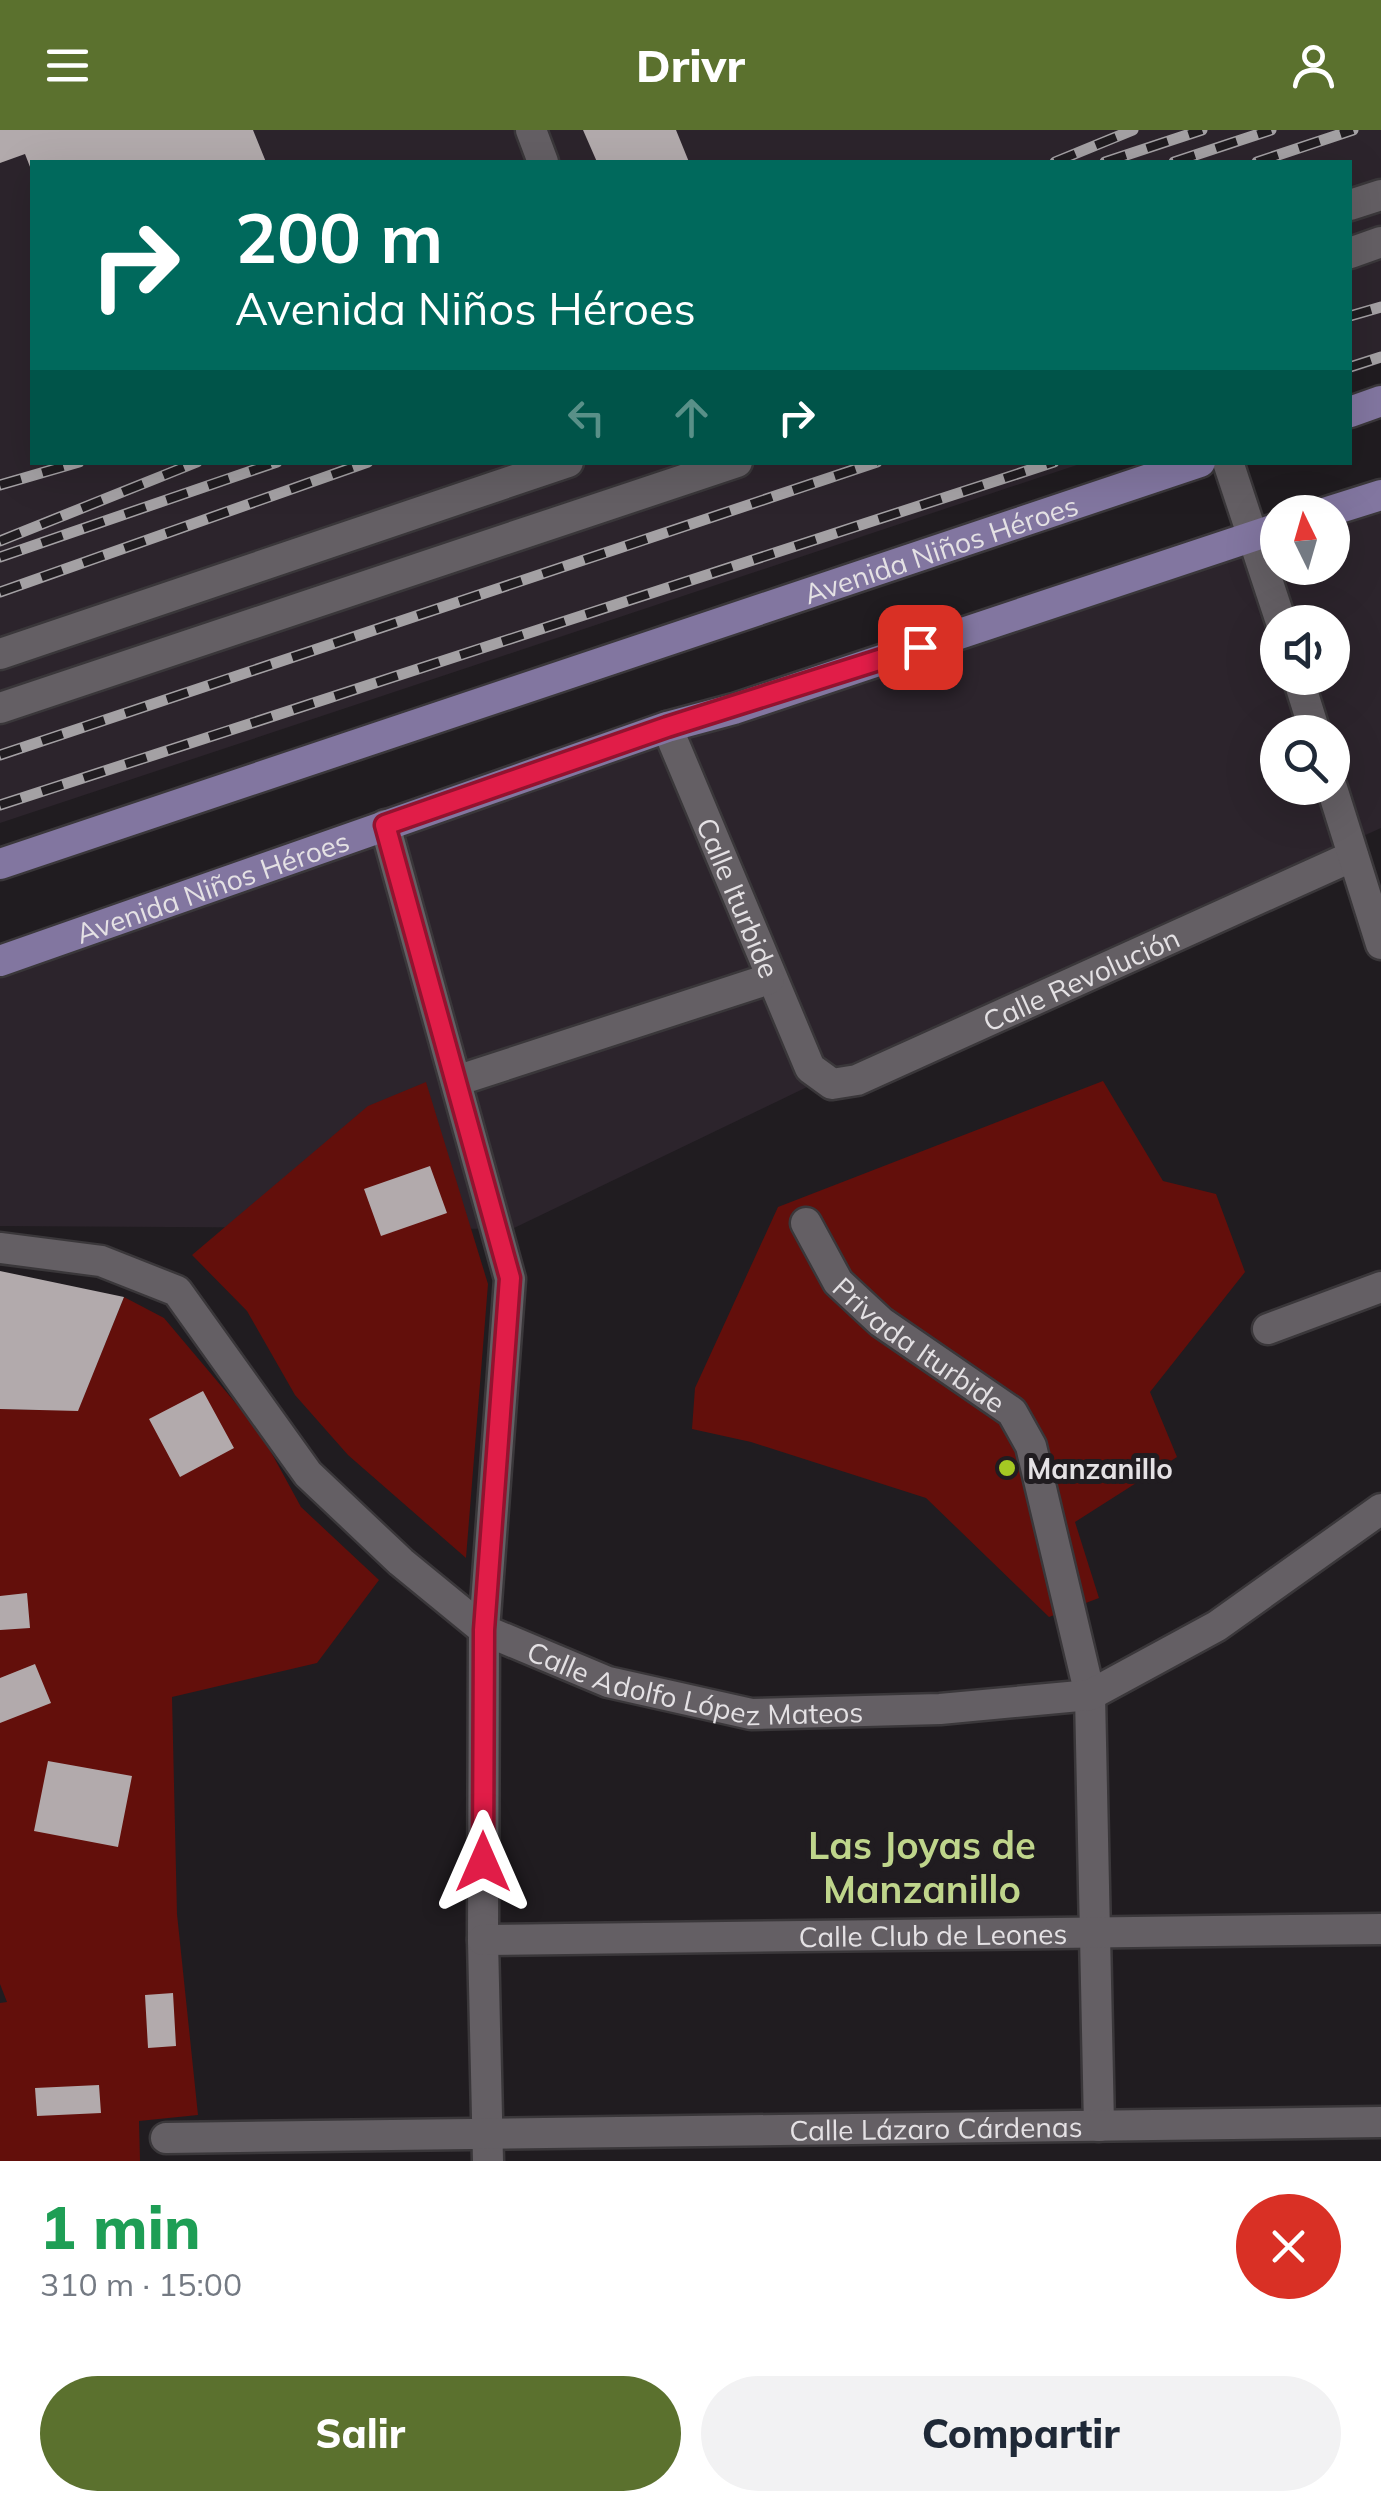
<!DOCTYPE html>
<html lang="es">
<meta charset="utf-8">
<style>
:root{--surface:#fff;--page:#f2f2f3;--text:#1f2937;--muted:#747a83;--accent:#5b712e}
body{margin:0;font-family:Mulish,sans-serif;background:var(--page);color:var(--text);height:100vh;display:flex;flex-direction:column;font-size:38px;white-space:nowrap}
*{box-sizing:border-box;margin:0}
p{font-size:32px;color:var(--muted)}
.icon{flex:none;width:55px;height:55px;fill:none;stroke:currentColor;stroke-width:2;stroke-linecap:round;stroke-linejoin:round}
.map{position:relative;height:2031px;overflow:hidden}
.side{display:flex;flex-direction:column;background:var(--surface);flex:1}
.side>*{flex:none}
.banner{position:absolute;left:30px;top:30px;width:1322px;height:305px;border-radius:0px;box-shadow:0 10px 40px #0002;background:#00695c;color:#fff;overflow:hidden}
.needle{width:65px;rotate:355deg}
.buttons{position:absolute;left:1260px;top:365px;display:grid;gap:20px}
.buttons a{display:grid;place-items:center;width:90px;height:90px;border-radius:50%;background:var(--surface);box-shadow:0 10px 40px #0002;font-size:50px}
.pin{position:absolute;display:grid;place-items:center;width:85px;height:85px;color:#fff;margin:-42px;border-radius:20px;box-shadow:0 5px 15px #0006}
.me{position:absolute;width:110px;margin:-55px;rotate:0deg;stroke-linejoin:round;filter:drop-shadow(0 0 8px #0008)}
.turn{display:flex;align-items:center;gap:35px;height:210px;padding:0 40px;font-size:45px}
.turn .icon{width:130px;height:130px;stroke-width:2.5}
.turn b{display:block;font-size:70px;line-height:85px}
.lanes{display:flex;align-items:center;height:95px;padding:0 40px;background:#0003;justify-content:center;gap:50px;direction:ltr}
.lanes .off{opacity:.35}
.round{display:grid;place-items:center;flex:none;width:105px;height:105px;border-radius:52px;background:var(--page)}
.headline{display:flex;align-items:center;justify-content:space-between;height:170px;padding:0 40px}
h1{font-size:60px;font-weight:800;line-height:75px;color:#1e9e55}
.cta{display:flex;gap:20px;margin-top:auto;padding:20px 40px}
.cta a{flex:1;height:115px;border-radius:60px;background:var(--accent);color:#fff;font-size:40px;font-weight:800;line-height:115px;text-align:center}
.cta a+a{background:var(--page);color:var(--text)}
header{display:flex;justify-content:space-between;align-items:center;height:130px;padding:0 40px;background:var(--accent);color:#fff;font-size:45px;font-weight:800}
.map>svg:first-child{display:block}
.built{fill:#2c242c;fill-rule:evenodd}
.green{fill:#630f0b}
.building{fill:#b2aaac}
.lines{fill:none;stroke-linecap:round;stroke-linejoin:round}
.minor-casing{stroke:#3a373a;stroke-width:35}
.major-casing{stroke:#3a373a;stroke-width:35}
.minor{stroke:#645f64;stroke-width:30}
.major{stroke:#8276a0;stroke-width:30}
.rail-casing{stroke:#a4a1a4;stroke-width:11}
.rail{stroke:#201c20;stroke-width:8;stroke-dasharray:22;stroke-linecap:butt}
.route-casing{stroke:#92132f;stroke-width:25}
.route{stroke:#e11d48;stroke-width:18}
.poi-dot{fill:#a5c823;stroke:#201c20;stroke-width:4}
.labels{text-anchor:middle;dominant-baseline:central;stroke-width:10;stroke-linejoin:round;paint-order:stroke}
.street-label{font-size:28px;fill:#e4e1e4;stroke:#201c20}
.poi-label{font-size:28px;font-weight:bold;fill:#e4e1e4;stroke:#201c20;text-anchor:start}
.district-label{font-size:38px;font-weight:bold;fill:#bfd58b;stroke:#201c20}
</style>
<header><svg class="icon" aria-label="menu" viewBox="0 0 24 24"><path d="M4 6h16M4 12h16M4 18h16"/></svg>Drivr<svg class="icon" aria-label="person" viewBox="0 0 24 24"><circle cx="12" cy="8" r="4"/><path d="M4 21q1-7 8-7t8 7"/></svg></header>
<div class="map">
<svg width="1381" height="2031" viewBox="0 0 1381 2031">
<rect width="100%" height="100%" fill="#201c20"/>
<path class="built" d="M0,0h1381v233l-31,11v-212h-1318v300l1051,1 -1083,360z
M1381,379v319l-576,260 -293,141 -512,-3v-255l356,-123 921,-304 1,24h54l1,-42zM1278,492h54v56h-54zM1278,602h54v56h-54z"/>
<path class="green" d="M1103,951l60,100 53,13 29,78 -95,120 27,65 -102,65 24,76 -50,19 -123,-119 -175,-56 -59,-13 3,-41 83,-181z
M426,952l62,202 -22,274 -118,-103 -53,-60 -48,-84 -55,-56 176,-149z
M124,1167l40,21 96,114 41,75 78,73 -62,83 -145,34 5,217 21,201 -59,6 1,40h-140v-158l7,-1 -7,-18v-575l78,1z"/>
<path class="building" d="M0,0h253l13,32h-234v10l-7,-18 -25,9z
M583,0h93l13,32h-92z
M430,1036l17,47 -66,23 -17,-47z
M0,1141l124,26 -46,114 -78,-2z
M203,1261l31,57 -54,29 -31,-58z
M27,1463l3,35 -30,2v-34z
M35,1534l16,39 -51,20v-45z
M48,1631l84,15 -14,71 -84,-16z
M173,1863l3,53 -28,2 -3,-53z
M99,1955l2,28 -64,3 -2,-28z"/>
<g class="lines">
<defs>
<g id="minor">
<path d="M531,0l12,32"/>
<path d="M1350,75l31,-10"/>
<path d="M1350,123l31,-11"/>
<path d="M1228,332l53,160"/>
<path d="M0,524l568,-192"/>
<path d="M1298,548l17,54"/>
<path d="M0,578l737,-246"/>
<path id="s1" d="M667,597l143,341 22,16 25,-4 496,-224"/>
<path d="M1332,658l49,156"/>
<path d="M385,695l125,454 -26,351 -1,310 5,221"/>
<path d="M456,951l313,-102"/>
<path id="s2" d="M806,1093l32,59 43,40 131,90 19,34 59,249 9,431"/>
<path id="s3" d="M0,1118l101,13 76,30 131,183 93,88 83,68 124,52 143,32 189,-5 150,-14 127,-69 164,-117"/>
<path d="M1268,1199l113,-42"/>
<path id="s4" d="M483,1810l898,-11"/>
<path id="s5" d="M166,2008l1215,-16"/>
</g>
<g id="major">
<path d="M1350,282l31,-11"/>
<path d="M1327,382l54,-17"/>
<path id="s6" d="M0,734l1200,-402"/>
<path id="s7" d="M0,831l667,-234 67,-18 544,-181"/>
</g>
</defs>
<use href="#minor" class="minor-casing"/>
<use href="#major" class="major-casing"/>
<use href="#minor" class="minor"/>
<use href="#major" class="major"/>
<defs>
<path id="rail" d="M1055,32l78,-32
M1105,32l97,-32
M1174,32l97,-32
M1257,32l96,-32
M1350,186l31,-9
M1350,237l31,-10
M0,355l79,-23
M0,411l197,-79
M0,427l277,-95
M0,462l368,-130
M0,625l877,-293
M0,675l1054,-343"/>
</defs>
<use href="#rail" class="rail-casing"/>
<use href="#rail" class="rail"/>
</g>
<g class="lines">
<defs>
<path id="route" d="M483,1732l1,-232 26,-352 -125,-453 282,-98 253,-80"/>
</defs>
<use href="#route" class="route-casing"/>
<use href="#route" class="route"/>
</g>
<circle class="poi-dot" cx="1007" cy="1338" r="10"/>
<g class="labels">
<g class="street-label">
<text stroke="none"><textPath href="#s6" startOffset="992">Avenida Niños Héroes</textPath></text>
<text stroke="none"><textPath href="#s7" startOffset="225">Avenida Niños Héroes</textPath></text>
<text stroke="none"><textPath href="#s1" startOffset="185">Calle Iturbide</textPath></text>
<text stroke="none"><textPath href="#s1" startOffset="668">Calle Revolución</textPath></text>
<text stroke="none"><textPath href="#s2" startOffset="170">Privada Iturbide</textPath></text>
<text stroke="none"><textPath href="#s3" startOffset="865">Calle Adolfo López Mateos</textPath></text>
<text stroke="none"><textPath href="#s4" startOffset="450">Calle Club de Leones</textPath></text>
<text stroke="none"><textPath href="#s5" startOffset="770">Calle Lázaro Cárdenas</textPath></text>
</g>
<g class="poi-label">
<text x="1027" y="1338">Manzanillo</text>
</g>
<g class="district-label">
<text x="922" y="1715">Las Joyas de<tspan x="922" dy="44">Manzanillo</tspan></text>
</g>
</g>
</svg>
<div class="buttons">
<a><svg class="needle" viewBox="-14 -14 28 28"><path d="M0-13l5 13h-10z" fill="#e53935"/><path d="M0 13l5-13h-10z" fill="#747a83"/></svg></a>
<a><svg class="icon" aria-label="sound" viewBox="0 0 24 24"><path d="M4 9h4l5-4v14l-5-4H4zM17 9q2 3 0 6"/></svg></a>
<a><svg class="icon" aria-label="search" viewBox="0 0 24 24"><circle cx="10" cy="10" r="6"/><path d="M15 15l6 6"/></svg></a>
</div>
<div class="pin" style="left:920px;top:517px;background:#d93025"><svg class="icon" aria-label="arrive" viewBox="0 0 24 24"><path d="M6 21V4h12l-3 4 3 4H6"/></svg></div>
<svg class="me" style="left:483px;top:1732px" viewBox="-20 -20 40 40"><path d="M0-17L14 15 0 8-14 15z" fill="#e11d48" stroke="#fff" stroke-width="4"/></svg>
<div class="banner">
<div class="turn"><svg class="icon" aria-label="right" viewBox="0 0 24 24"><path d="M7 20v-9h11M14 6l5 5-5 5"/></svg><div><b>200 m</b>Avenida Niños Héroes</div></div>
<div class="lanes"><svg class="icon off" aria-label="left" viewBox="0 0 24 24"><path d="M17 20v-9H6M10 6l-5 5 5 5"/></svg><svg class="icon off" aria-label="ahead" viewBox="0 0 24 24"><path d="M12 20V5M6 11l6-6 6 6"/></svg><svg class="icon" aria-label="right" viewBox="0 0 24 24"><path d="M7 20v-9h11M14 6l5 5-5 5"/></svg></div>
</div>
</div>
<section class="side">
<div class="headline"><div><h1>1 min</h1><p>310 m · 15:00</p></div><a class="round" style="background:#d93025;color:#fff"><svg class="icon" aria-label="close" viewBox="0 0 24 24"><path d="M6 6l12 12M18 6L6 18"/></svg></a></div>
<div class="cta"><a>Salir</a><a>Compartir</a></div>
</section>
